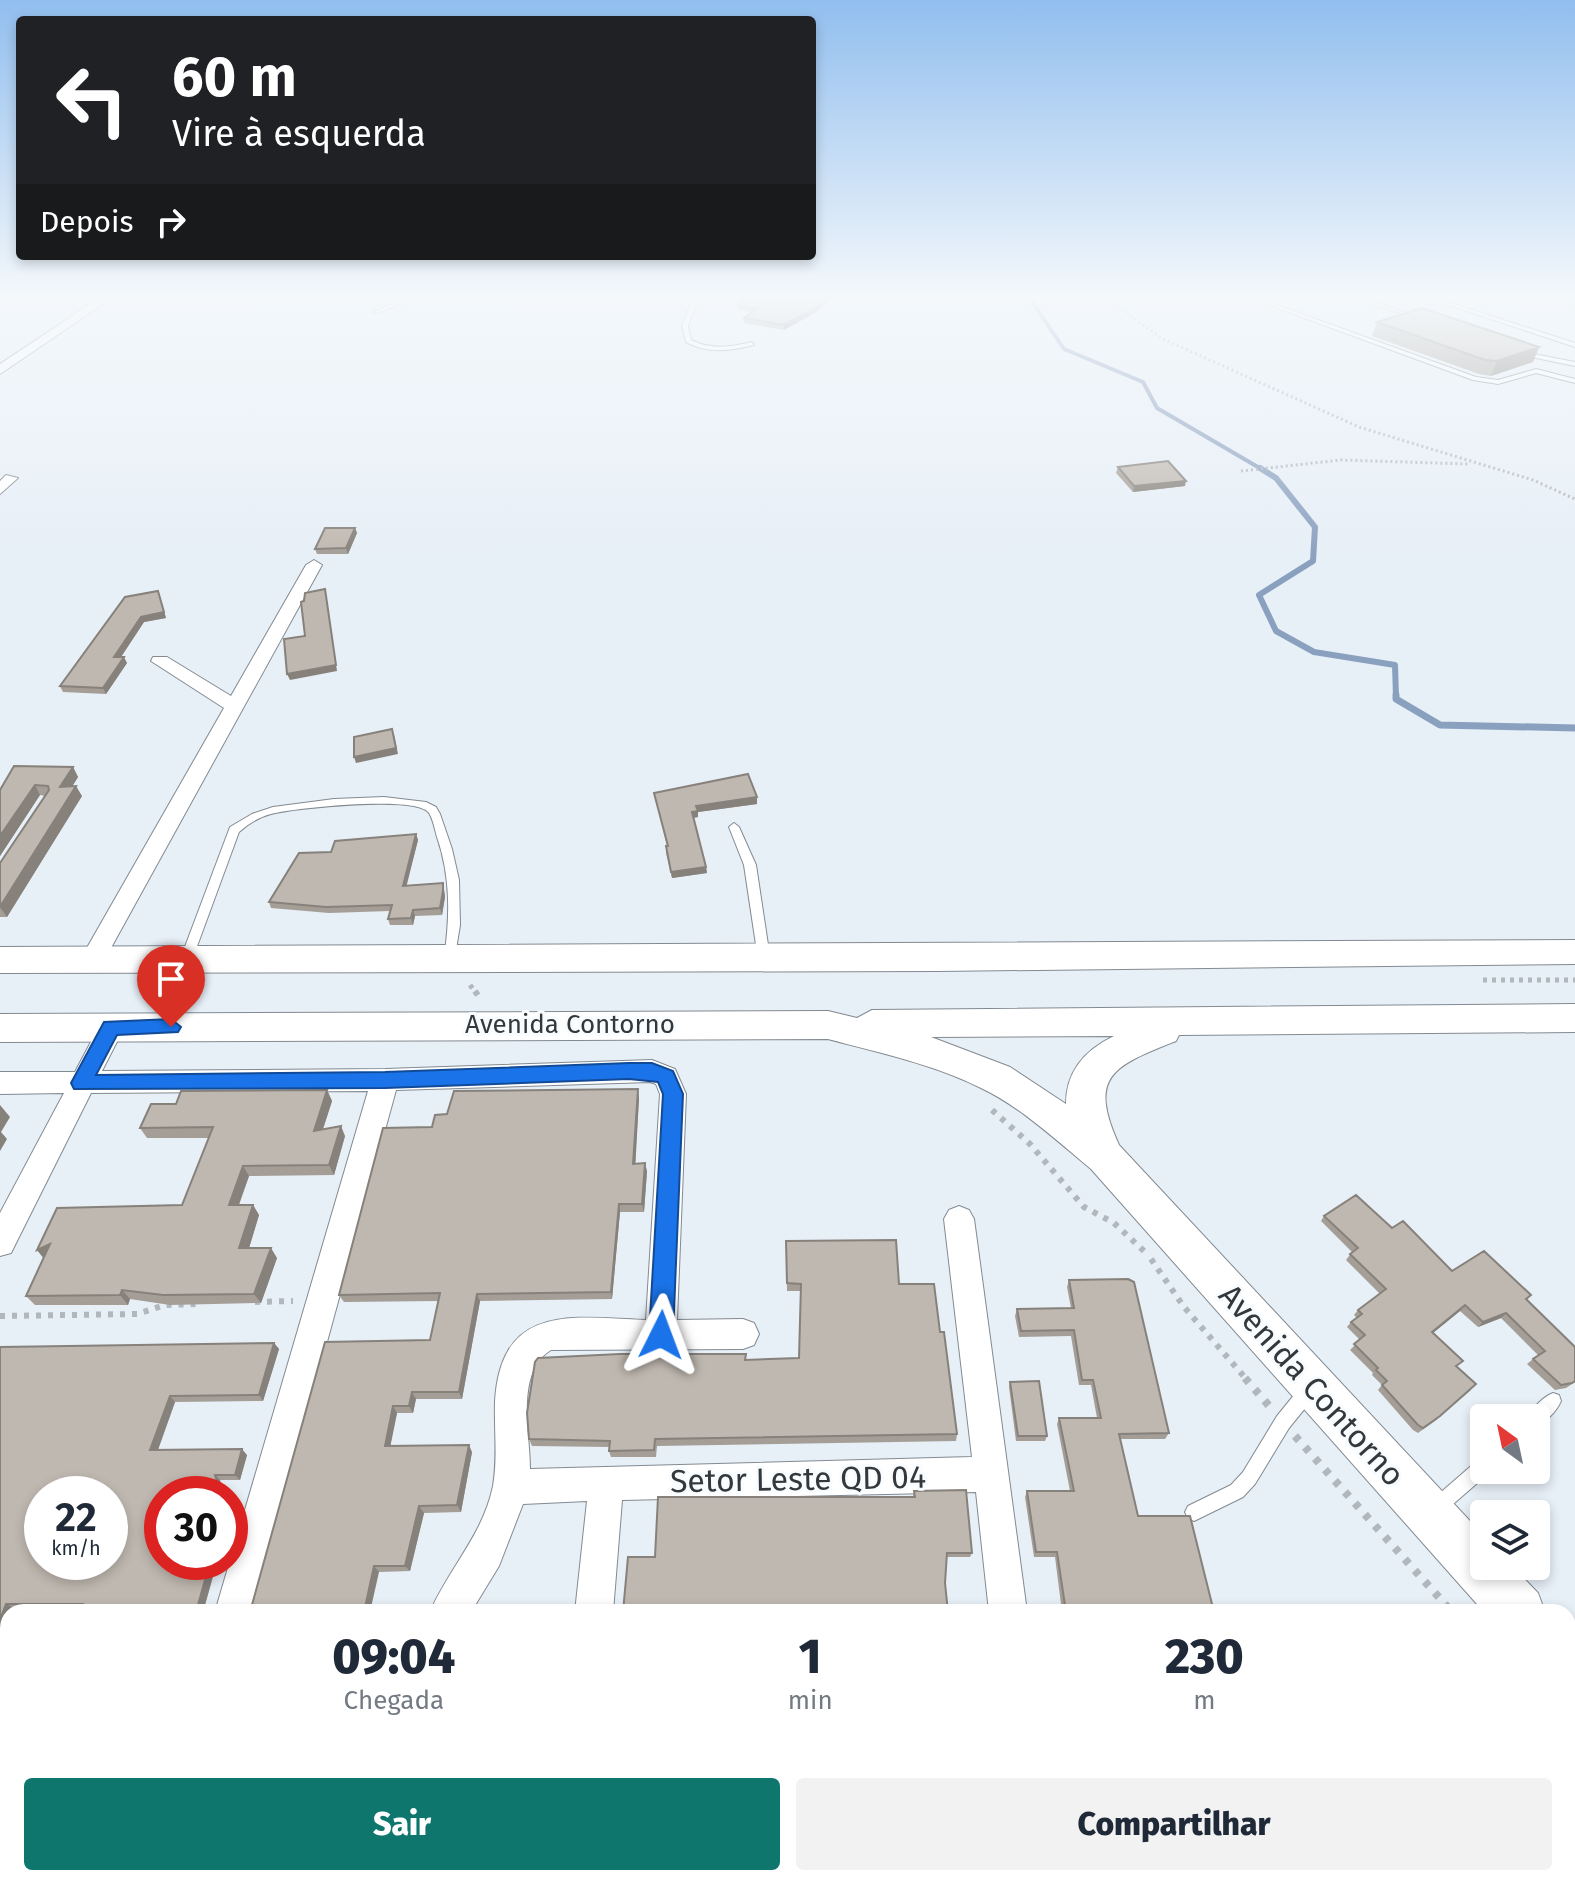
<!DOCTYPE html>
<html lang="pt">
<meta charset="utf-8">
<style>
:root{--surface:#fff;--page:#f2f2f3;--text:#1f2937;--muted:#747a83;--accent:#0f766e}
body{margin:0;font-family:"Fira Sans",sans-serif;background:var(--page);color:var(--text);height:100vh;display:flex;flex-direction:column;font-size:30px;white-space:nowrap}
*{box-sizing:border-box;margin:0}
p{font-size:26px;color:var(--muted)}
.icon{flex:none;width:44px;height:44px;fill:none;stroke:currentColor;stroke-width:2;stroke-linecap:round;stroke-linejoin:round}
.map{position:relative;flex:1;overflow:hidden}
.details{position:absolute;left:0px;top:1604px;width:1576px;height:282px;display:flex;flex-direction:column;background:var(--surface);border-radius:24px 24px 0 0;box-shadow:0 4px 12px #0003}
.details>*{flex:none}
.top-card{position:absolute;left:16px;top:16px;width:800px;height:244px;border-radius:8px;box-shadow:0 4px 12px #0003;background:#202124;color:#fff;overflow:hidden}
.needle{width:52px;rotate:327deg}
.buttons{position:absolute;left:1470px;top:1404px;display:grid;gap:16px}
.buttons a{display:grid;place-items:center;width:80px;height:80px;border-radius:8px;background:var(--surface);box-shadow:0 4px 12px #0003;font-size:40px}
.speed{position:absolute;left:24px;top:1476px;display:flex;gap:16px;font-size:40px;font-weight:700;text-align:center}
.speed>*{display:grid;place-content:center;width:104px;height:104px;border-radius:50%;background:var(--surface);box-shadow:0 4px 12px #0003;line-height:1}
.speed small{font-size:20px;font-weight:400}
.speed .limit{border:12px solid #d22;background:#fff;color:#111}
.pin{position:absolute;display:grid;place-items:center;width:68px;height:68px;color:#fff;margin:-82px -34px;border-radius:50% 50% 50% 0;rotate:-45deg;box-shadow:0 0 8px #0007}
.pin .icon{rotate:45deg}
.me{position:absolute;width:88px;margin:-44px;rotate:3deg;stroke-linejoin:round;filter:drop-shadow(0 0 6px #0008)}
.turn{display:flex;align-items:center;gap:28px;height:168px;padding:0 24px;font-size:36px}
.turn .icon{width:104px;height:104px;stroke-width:2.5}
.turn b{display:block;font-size:56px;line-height:68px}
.then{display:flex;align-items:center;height:76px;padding:0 24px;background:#0003;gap:16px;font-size:30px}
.eta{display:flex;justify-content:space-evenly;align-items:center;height:136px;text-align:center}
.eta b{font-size:48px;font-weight:800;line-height:56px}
.action{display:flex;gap:16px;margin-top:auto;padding:16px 24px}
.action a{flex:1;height:92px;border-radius:8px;background:var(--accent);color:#fff;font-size:32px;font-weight:800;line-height:92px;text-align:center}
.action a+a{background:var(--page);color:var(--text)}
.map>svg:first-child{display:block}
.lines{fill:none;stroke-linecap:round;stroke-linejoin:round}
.stream-far2{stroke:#8aa0bf;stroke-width:4}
.stream-far1{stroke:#8aa0bf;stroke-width:6}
.stream{stroke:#8aa0bf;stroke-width:7}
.lane-casing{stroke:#838a91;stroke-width:2}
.street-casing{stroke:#838a91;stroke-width:2}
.secondary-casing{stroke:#838a91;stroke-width:2}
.path-far3{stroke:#b0b7bd;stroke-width:3;stroke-dasharray:2 3;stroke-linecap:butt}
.path-far2{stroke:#b0b7bd;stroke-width:5;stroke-dasharray:4 5;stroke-linecap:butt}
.path-far1{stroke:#b0b7bd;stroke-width:6;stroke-dasharray:5 7;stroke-linecap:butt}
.path{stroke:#b0b7bd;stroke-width:8;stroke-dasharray:6 9;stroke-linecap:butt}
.lane{fill:#fff;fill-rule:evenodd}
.street{fill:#fff;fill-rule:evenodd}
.secondary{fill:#fff;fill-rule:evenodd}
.wall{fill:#a49e97}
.shaded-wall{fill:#86817b}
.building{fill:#bfb8b0;stroke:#86817b;stroke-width:2;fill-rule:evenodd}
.route{fill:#1a73e8;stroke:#114b97;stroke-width:2}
.labels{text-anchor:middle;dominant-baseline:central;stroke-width:6;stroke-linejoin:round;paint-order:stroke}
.street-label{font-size:26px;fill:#35383b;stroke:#f8fcff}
.near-street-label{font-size:32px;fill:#35383b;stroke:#f8fcff}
</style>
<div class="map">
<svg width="1575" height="1885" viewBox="0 0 1575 1885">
<rect width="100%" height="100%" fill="#e7eff7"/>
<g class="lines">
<path class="stream-far2" d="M1028,296l36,53 79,33 14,26 106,62"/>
<path class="stream-far1" d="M1260,468l16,10 39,49 -2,34 -54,34 17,36 38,21 81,13 1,32"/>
<path class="stream" d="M1396,695v4l44,26 135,3"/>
<defs>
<path id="lane" d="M411,296h8l-41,17 -5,-1z
M694,296h6l-12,30 3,14c20,10 40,7 61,2l2,3c-24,6 -46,9 -68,-3l-4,-16z
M1244,296h8l224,81 22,3 38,-11 39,10v4l-39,-10 -38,11 -25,-4z
M1350,296h8l64,22 -5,1z
M1421,296h8l146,47v4z
M1519,351l56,11v4l-58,-12z
M384,797l42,5 10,5 4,7 12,35 7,31 1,45 -6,37h-8l-2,-3c6,-42 7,-81 -7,-122 -2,-7 -4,-18 -8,-24 -12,-18 -135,-5 -158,1 -12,3 -23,10 -32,18l-47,128 -6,4 -4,-1 -2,-3 50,-133 22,-13 21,-7 61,-8z
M734,823l5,4 17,38 14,93 -6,4 -6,-4 -14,-93 -15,-38z
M1309,1382l6,2 2,6 -2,6 -26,32 -34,56 -12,13 -49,24 -6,-3 -3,-6 3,-6 43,-21 12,-13 34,-56 26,-32z
M1553,1393l6,2 2,6c-4,10 -15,21 -25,25v-8h-8c4,-10 15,-21 25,-25z
M1484,1457v13h7l-1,2 -46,40 -6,3 -6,-3 -3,-6 3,-6 46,-40z"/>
<path id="street" d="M102,296h13l-115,78v-10z
M6,475l12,3 -18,16v-13z
M314,560l8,5 -221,401h-18l-3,-6 144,-252 -73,-47 2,-4h14l64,39 75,-131z
M111,1018l9,3 4,7 -22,43 283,-2 267,-9 23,9 11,25 -9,226 66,-1 11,4 5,11 -5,11 -11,4 -192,1c-36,22 -21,82 -21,119l442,-12 -28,-238 5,-9 10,-4 10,4 5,9 53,393h-38l-13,-120 -354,8 -9,112h-38l12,-111 -64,3 -24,62 -28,46h-41c19,-44 53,-77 63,-126 5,-28 1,-57 2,-85 6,-98 77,-84 151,-81l14,-226 -4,-10 -6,-2 -254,8 -143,522h-38l153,-521 -277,2 -80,160 -11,3v-43l64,-120 -64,1v-22h75l27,-51z
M0,1660h8v38h-8z
M141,1878h42l-2,7h-42z
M340,1878h43l-3,7h-43z
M548,1878h42v7h-42z
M1021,1878h42l1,7h-42z
M1269,1878h241l3,7h-247z"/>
<path id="secondary" d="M1575,940v24l-637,7 -938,2v-26z
M1575,1004v28l-396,3 -3,6c-62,25 -89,34 -57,104l365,391v30h28l26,27 7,19h-61l-393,-443c-34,-28 -70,-62 -110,-81 -48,-24 -101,-35 -153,-49l-828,3v-28l828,-3 29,7 15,-8zM1114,1036c-29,14 -48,35 -48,68l-56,-37 -79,-30z
M1568,1638l7,3v59l-7,-3z"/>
</defs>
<use href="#lane" class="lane-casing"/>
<use href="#street" class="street-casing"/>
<use href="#secondary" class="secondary-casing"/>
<path class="path-far3" d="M1112,296l-1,6 52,37 196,88 174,53 42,19
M1552,296l23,7
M1241,471l100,-11 127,4"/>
<path class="path-far2" d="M1483,980h92
M470,985l6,8"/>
<path class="path-far1" d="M475,991l6,9
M992,1110l38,34 54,63 30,16 31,29
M1151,1259l33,48 63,73
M255,1302l38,-1
M0,1316l137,-2 28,-9 32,-1"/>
<path class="path" d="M1245,1378l25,29
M1295,1436l157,176
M1568,1742l7,8"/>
<use href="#lane" class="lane"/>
<use href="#street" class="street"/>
<use href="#secondary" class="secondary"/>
</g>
<path class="wall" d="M750,296h82l-14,15 -34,19 -40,-7v-5l8,-6 -14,-2v-5z
M1260,296h26l-14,4z
M1377,322l162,25 -6,15 -42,14 -12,-2 -107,-38z
M1118,467l67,19 -52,6 -17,-19z
M355,528l2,5 -9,21h-31l-2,-5z
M158,591l8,27 -22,4 -23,35 6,6 -21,31 -43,-2 -3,-6z
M73,767l5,10 -6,9 10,10 -75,121h-7v-54l45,-67 -5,-1 -40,61v-66z
M654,793l103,4v7l-59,8v5l-5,1 13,49 1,6 -35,5 -6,-25v-7h1z
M416,834l2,6 -12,45 38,4 1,8 -3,18 -27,1 -2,9h-23l-2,-6 2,-8 -61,2 -58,-5 -2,-6 62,-50z
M327,1090l5,11 -9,28 22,7 -11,39 -85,1 -10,29h14l6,10 -10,33 28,10 -16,45 -91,2 -40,-6 -2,6h-93l-9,-9 18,-38 -7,-8 145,-45 27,-67h-62l-7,-10 36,-24z
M639,1098l-4,65 12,8 -3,41h-24l-8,87 -132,2 -18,98h-46l-3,14h-16l-7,33 82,6 -11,60 -37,1 -14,58 -31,1 -129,40 180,-272 8,-39 -94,1 -5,-7 93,-168 15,-13z
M1324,1216l68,12 60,43 79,24 -4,5 48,47v35l-9,6 -11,2 -28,-26 11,-9 -37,-37 -23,9 -18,-16 -27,22 24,34 14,23 -36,31 -17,12 -5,-3 -35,-40 4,-5 -10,-10 1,-2 -23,-23 10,-10 -13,-13 4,-5 6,-4 -3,-3 4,-5 22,-16 -34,-34 6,-8 -31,-31z
M786,1241l113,43 41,48 17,102 -1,7 -299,5 -1,11h-45l-2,-6v-4l-77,-1 -3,-7 217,-79 53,-2 2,-67h-14z
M1069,1280l100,153 -4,6h-45l18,77 76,96h-152l-7,-55h-21l-9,-60 2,-6h43l-13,-67 2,-6h38l-6,-33h-12l-8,-49 -52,1 -4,-21 2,-7 54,-1 -4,-21z
M274,1343l5,6 -16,52 -88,1 -17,48 89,5 -7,25h-20l-58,82h55l-14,50h-123l1,-3 -67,-1 -6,4v11l-8,20v-296z
M1010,1382l37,54 -2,5h-29l-7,-54z
M914,1491l58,62 -2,4h-23l-2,26 -290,-26 258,-60z"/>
<path class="shaded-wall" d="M828,296h4l-14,15 -34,19v-5z
M1273,296h13l-14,4z
M1539,347l-6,15 -42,14 6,-15z
M1186,481l-1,5 -52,6 1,-6z
M355,528l2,5 -9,21 -2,-6z
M325,589l12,82 -47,9 -3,-6 49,-9z
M158,591l8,27 -22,4 -27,41 -3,-6z
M124,657l3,6 -21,31 -3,-6z
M394,735l4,19 -42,9 -2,-6z
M73,767l5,10 -12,20 -6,-10z
M35,785l5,10 -40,61v-20z
M76,786l6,10 -75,121 -7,-10z
M757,797v7l-59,8v5l-6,1v-6l4,-6z
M416,834l2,6 -13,52 -2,-6z
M706,867l1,6 -35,5 -1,-6z
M443,883l2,14 -3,18 -2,-7z
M413,910l2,6 -2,9 -2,-7z
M638,1089l1,9 -4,74 -2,-8z
M327,1090l5,11 -13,40 -5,-10z
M0,1105l10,12 -9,15 6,7 -7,12z
M341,1126l4,10 -11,39 -5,-10z
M645,1163l2,8 -3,41 -2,-8z
M243,1166l6,10 -14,39 -6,-10z
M619,1204l1,8 -8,87 -1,-7z
M253,1205l6,10 -13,43 -7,-10z
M50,1244l-5,16 -8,-10z
M271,1248l6,10 -16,45 -7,-9z
M122,1290l8,9 -2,6 -8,-10z
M477,1294l3,7 -18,98 -3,-7z
M1465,1305l-5,6 -32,26 4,-5z
M1506,1313l-5,5 -23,9 5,-5z
M274,1343l5,6 -16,52 -4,-6z
M412,1392l4,7 -3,14 -4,-7z
M170,1396l5,6 -19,53 -6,-5z
M393,1406l4,7 -8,40 -4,-7z
M469,1445l3,7 -11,60 -4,-7z
M242,1449l5,6 -7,25 -5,-5z
M215,1475l5,5 4,14h-3z
M419,1506l5,7 -14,58 -5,-5z
M210,1562h7l-14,50h-7z
M374,1566l5,6 -9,40h-6z
M6,1604l8,4 -2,4h-4v11l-8,20v-23z
M4,1711l4,2v15l-8,22v-28z
M112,1878h9l-2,7h-9z
M329,1878h5l-1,7h-5z"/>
<path class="building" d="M750,296h78l-10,11 -34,18 -40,-7 13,-10 -19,-3z
M1422,308l117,39 -42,14 -12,-1 -108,-38z
M1168,461l18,20 -52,5 -16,-19z
M325,528h30l-9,20 -31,1z
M325,589l11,76 -49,9 -3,-35 21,-3 -4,-34 3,-1 1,-8z
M158,591l6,21 -23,5 -27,40h10l-21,31 -43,-2 65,-89z
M392,729l4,19 -42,9v-20z
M14,766l59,1 -13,20 16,-1 -76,121v-44l49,-73 -1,-4 -13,-1 -35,51v-46z
M748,774l9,23 -61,9 2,5 -6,1 14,55 -35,5 -5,-26h2l-14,-53z
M416,834l-13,52 40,-3v8l-3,17 -27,2 -2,8 -23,1 4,-14 -66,2 -57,-5 30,-49 32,-1 4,-11z
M638,1089l-5,75 12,-1 -3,41h-23l-8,88 -134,2 -18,98h-47l-3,14h-16l-8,40 84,-1 -12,60 -38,1 -14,60h-31l-10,46h-114l75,-270 105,-2 10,-47 -101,2 44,-167 49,-1 3,-12 12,-1 7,-23z
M327,1090l-13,41 27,-5 -12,39 -86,1 -14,39h24l-14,43h32l-17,46 -91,1 -41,-5 -2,5 -94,1 24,-52 -13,6 20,-42 125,-3 31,-78 -73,1 11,-24h25l5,-13z
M1356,1195l36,33 11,-7 49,50 32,-20 47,44 -5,4 49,48v34l-3,2 -11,2 -28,-26 12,-8 -39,-38 -23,9 -18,-17 -33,27 31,29 -7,5 20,18 -36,32 -17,12 -5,-3 -36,-40 5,-4 -11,-11 2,-2 -24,-24 11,-9 -14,-13 11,-8 -4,-4 28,-21 -36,-35 8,-6 -34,-32z
M896,1240l3,44h35l6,48h4l13,102 -302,5 -1,11 -45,1 1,-10 -81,-2 -2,-26 8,-51 3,-4 82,-4h126l-1,6 54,-2 2,-74 -14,-1 -1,-42z
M1128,1279l6,3 35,151 -50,1 19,82h52l24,96h-148l-9,-60h-21l-9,-61h47l-15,-73h42l-8,-38h-11l-8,-50 -53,1 -4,-22 57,-1 -5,-28z
M274,1343l-15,52 -89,1 -20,54 92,-1 -7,26h-20l6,19h-59v68h48l-14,50h-116l3,-8h-77l-6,16v-273zM42,1494h68v68h-68z
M1039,1381l8,55h-29l-8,-54z
M966,1490l6,63h-25l-2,30 3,29h-325l5,-55h27l3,-60h257l-1,-6z
M0,1711h4l-4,11z
M0,1751h8v127h104l-2,7h-110z
M180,1878h149l-1,7h-150z"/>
<linearGradient id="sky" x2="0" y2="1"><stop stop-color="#91beee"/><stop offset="0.53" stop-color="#f4f8fb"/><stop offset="1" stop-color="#f4f8fb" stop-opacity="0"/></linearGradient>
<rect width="1575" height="560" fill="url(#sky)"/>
<path class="route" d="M171,1019l10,8 -3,5 -61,3 -21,40 289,-3 244,-9h23l21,8 10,23 -10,241 -3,8 -9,4 -8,-4 -4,-8 14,-241 -5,-12 -29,-3 -244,9 -311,1 -3,-6 33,-61z"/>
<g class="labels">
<g class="street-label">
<text x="570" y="1024">Avenida Contorno</text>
</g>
<g class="near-street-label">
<text transform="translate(1312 1385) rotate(48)">Avenida Contorno</text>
<text transform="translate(798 1479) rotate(-1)">Setor Leste QD 04</text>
</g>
</g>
</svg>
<div class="buttons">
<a><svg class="needle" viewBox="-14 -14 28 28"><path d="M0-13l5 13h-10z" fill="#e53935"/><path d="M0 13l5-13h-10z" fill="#747a83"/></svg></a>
<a><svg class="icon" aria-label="layers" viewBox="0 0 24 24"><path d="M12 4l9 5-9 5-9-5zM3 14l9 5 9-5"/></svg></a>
</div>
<div class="speed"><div>22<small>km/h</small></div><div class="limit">30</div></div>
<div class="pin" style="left:171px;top:1027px;background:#d93025"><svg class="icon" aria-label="arrive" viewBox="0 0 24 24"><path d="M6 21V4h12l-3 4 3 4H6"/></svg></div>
<svg class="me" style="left:661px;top:1335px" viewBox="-20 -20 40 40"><path d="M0-17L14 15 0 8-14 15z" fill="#1a73e8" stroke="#fff" stroke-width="4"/></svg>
<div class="top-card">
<div class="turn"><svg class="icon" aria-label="left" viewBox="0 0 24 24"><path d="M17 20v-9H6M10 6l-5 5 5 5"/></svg><div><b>60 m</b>Vire à esquerda</div></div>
<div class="then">Depois<svg class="icon" aria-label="right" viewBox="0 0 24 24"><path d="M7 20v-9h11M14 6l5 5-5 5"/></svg></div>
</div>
<section class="details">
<div class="eta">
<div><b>09:04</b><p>Chegada</p></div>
<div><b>1</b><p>min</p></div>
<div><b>230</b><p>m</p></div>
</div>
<div class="action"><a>Sair</a><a>Compartilhar</a></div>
</section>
</div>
